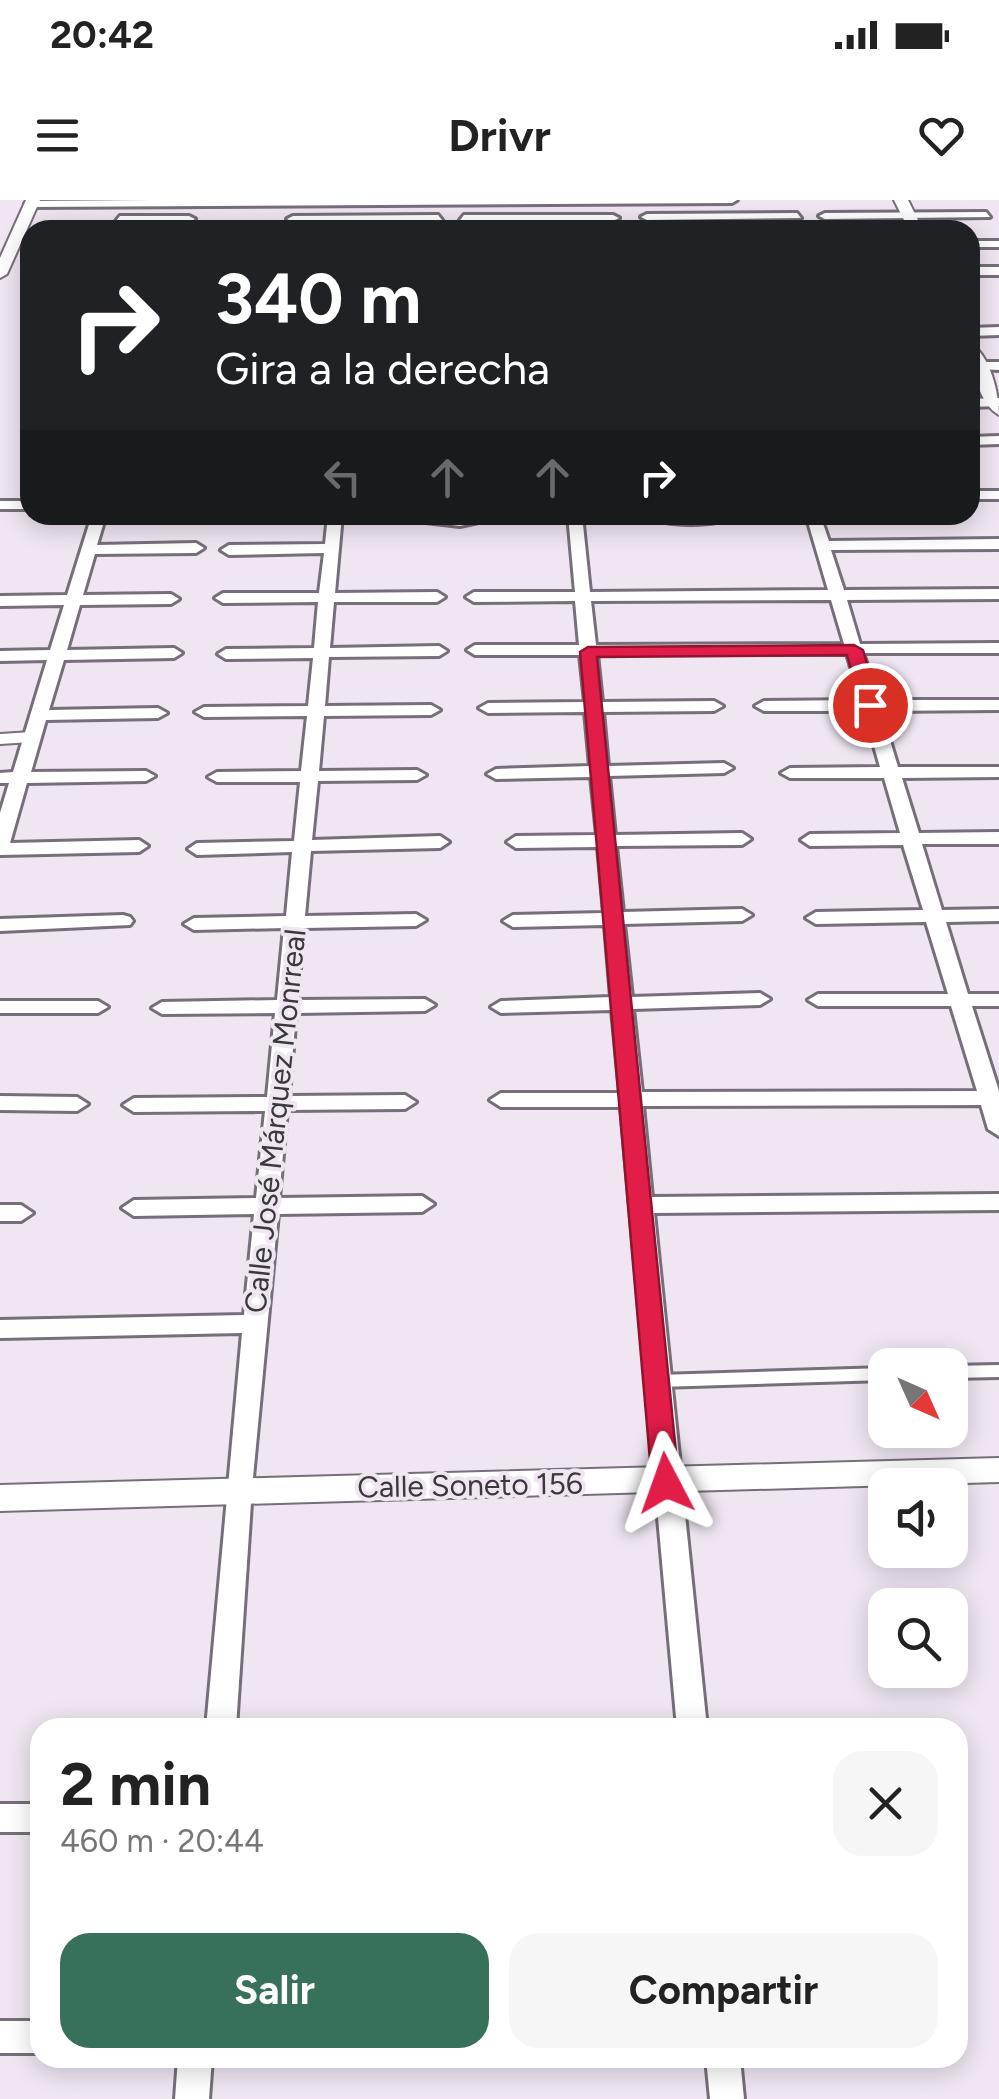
<!DOCTYPE html>
<html lang="es">
<meta charset="utf-8">
<style>
:root{--surface:#fff;--page:#f6f6f6;--text:#222;--muted:#767676;--accent:#37715a}
body{margin:0;font-family:Figtree,sans-serif;background:var(--page);color:var(--text);height:100vh;display:flex;flex-direction:column;font-size:38px;white-space:nowrap}
*{box-sizing:border-box;margin:0}
p{font-size:32px;color:var(--muted)}
.icon{flex:none;width:55px;height:55px;fill:none;stroke:currentColor;stroke-width:2;stroke-linecap:round;stroke-linejoin:round}
.map{position:relative;flex:1;overflow:hidden}
.details{position:absolute;left:30px;top:1518px;width:938px;height:350px;display:flex;flex-direction:column;background:var(--surface);border-radius:30px;box-shadow:0 5px 25px #0003}
.details>*{flex:none}
.guide{position:absolute;left:20px;top:20px;width:960px;height:305px;border-radius:30px;box-shadow:0 5px 25px #0003;background:#202124;color:#fff;overflow:hidden}
.needle{width:65px;rotate:135deg}
.controls{position:absolute;left:868px;top:1148px;display:grid;gap:20px}
.controls a{display:grid;place-items:center;width:100px;height:100px;border-radius:20px;background:var(--surface);box-shadow:0 5px 25px #0003;font-size:50px}
.pin{position:absolute;display:grid;place-items:center;width:85px;height:85px;color:#fff;margin:-42px;border:5px solid #fff;border-radius:50%;box-shadow:0 2px 10px #0007}
.me{position:absolute;width:110px;margin:-55px;rotate:356deg;stroke-linejoin:round;filter:drop-shadow(0 0 8px #0008)}
.turn{display:flex;align-items:center;gap:35px;height:210px;padding:0 30px;font-size:45px}
.turn .icon{width:130px;height:130px;stroke-width:2.5}
.turn b{display:block;font-size:70px;line-height:85px}
.lanes{display:flex;align-items:center;height:95px;padding:0 30px;background:#0003;justify-content:center;gap:50px;direction:ltr}
.lanes .off{opacity:.35}
.round{display:grid;place-items:center;flex:none;width:105px;height:105px;border-radius:30px;background:var(--page)}
.head{display:flex;align-items:center;justify-content:space-between;height:170px;padding:0 30px}
h1{font-size:60px;font-weight:700;line-height:75px}
.action{display:flex;gap:20px;margin-top:auto;padding:20px 30px}
.action a{flex:1;height:115px;border-radius:30px;background:var(--accent);color:#fff;font-size:40px;font-weight:700;line-height:115px;text-align:center}
.action a+a{background:var(--page);color:var(--text)}
.status{display:flex;justify-content:space-between;align-items:center;height:70px;padding:0 50px;background:var(--surface);direction:ltr}
.status svg{height:28px;fill:currentColor}
header{display:flex;justify-content:space-between;align-items:center;height:130px;padding:0 30px;background:var(--surface);font-size:45px;font-weight:700}
.map>svg:first-child{display:block}
.lines{fill:none;stroke-linecap:round;stroke-linejoin:round}
.service-far1-casing{stroke:#766e78;stroke-width:14}
.service-casing{stroke:#766e78;stroke-width:18}
.minor-casing{stroke:#766e78;stroke-width:6}
.tertiary-casing{stroke:#766e78;stroke-width:4}
.service-far1{stroke:#fff;stroke-width:10}
.service{stroke:#fff;stroke-width:12}
.minor{fill:#fff;fill-rule:evenodd}
.tertiary{fill:#fff;fill-rule:evenodd}
.route{fill:#e11d48;stroke:#92132f;stroke-width:2.5}
.labels{text-anchor:middle;dominant-baseline:central;stroke-width:8;stroke-linejoin:round;paint-order:stroke}
.street-label{font-size:30px;fill:#3b383c;stroke:#efe6f2}
</style>
<div class="status"><b>20:42</b><svg viewBox="0 0 49 12"><path d="M0 12V9h3v3zM5 12V6h3v6zM10 12V3h3v9zM15 12V0h3v12zM26 1h20v11H26zM47 4h2v5h-2z"/></svg></div>
<header><svg class="icon" aria-label="menu" viewBox="0 0 24 24"><path d="M4 6h16M4 12h16M4 18h16"/></svg>Drivr<svg class="icon" aria-label="heart" viewBox="0 0 24 24"><path d="M12 20l-8-8c-3-5 5-10 8-4 3-6 11-1 8 4z"/></svg></header>
<div class="map">
<svg width="999" height="1899" viewBox="0 0 999 1899">
<rect width="100%" height="100%" fill="#efe6f2"/>
<g class="lines">
<defs>
<path id="service-far1" d="M0,539l32,-2"/>
<path id="service" d="M950,1172l49,-1
M659,1181l226,-7"/>
<path id="minor" d="M153,0h584l-5,3 -701,4 -6,-3 6,-3z
M986,12l4,5 -165,2 -6,-3 6,-3z
M797,13l4,5 -154,2 -6,-3 6,-3z
M438,15l4,5 -149,2 -6,-3 6,-3z
M464,15h149l6,3 -6,3 -153,-1z
M120,16h69l6,3 -6,3 -73,-1z
M970,41h29v6h-29z
M970,67h29v8h-29z
M999,127v8l-29,1v-8z
M979,162h20v8l-25,-1 -1,-3z
M999,198v8l-29,1v-8z
M999,236v8l-29,1v-8z
M970,291h29v8h-29z
M0,301h30v8h-30z
M92,315h14l-9,30 99,-2 8,5 -8,5 -101,1 -12,41 88,-1 8,5 -8,5 -91,1 -13,45 107,-2 8,5 -8,5 -110,2 -15,50 109,-2 9,5 -9,5 -112,2 -15,52 115,-1 9,5 -9,5 -119,2 -17,60 129,-3 9,6 -9,6 -139,3v-42l9,-30h-9v-10l13,-1 34,-112 -47,1v-10l50,-1 14,-45 -64,1v-10l67,-1z
M328,315h14l-7,78 102,-1 8,5 -8,5h-103l-4,46 109,-2 8,5 -8,5 -110,1 -4,49 106,-1 9,5 -9,5 -107,1 -5,55 98,-1 9,5 -9,5 -99,1 -6,59 128,-4 9,6 -9,6 -129,3 -6,65 111,-2 10,6 -10,6 -112,2 -7,72 128,-1 10,6 -10,6 -129,2 -7,83 116,-1 11,7 -11,7 -118,1 -8,88 143,-2 12,8 -12,8 -144,2 -26,274 -16,240h-30l36,-395 -242,5v-18l244,-5 10,-101 -120,2 -12,-8 12,-8 122,-2 9,-87 -131,1 -11,-7 11,-7 133,-1 8,-84 -113,1 -10,-6 10,-6 115,-2 7,-72 -90,2 -10,-6 10,-6 92,-2 6,-64 -95,3 -9,-6 9,-6 97,-2 6,-59h-83l-9,-5 9,-5 84,-1 6,-55 -103,1 -9,-5 9,-5 104,-1 5,-48 -87,1 -8,-5 8,-5 88,-1 4,-46 -95,1 -8,-5 8,-5h96l5,-40 -95,2 -8,-5 8,-5 96,-1z
M393,315h118l-51,11 -60,-7z
M568,315h14l8,77 238,-2 -22,-75h14l9,26 170,-2v10l-168,1 13,40 155,-1v10l-152,1 13,44 139,-1v10h-136l15,47h121v10l-118,1 17,56h101v10l-97,1 17,55 80,-1v12h-77l20,66 57,-1v12l-53,1 22,72h31v12h-27l27,85v45l-11,-7 -7,-24 -338,1 9,91 347,-3v16l-345,3 53,515h-30l-56,-621h-120l-11,-7 11,-7h119l-8,-83 -111,3 -10,-6 10,-6 110,-4 -6,-72 -92,2 -10,-6 10,-6 91,-2 -6,-66 -82,1 -9,-6 9,-6 81,-1 -6,-58 -95,2 -9,-5 9,-5 94,-3 -5,-54 -97,1 -9,-5 9,-5 97,-1 -5,-47h-105l-8,-5 8,-5h104l-4,-44 -101,1 -8,-5 8,-5h101zM831,400l13,44 -248,1 -5,-44zM597,454h250l14,46 -97,1 -9,5 9,5h100l16,56 -90,1 -9,5 9,5h94l16,55 -90,1 -9,6 9,6 93,-1 20,65 -107,2 -10,6 10,6 110,-2 22,72h-130l-10,6 10,6h133l26,85 -335,1 -9,-83 127,-4 10,-6 -10,-6 -128,4 -8,-73 118,-3 10,-6 -10,-6 -119,3 -7,-66 126,-1 9,-6 -9,-6 -127,2 -6,-59 115,-3 9,-5 -9,-5 -116,3 -5,-54 111,-1 9,-5 -9,-5 -112,1z
M646,315h90c-19,12 -71,12 -90,0z
M123,715l7,2 3,4 -3,4 -130,6v-12z
M0,801h98l10,6 -10,6h-98z
M0,896l77,1 11,7 -11,7 -77,-1z
M0,1005h21l12,8 -12,8h-21z
M0,1604h40v28h-40z
M0,1821h40v32h-40z
M178,1858h34l-3,41h-34z
M706,1858h34l4,41h-34z"/>
<path id="tertiary" d="M26,0h14l-33,74 -7,4v-20z
M894,0h14l15,30h-14z
M970,143c20,12 29,50 29,72 -20,-11 -29,-50 -29,-72z
M999,1258v24l-999,29v-26z"/>
</defs>
<use href="#service-far1" class="service-far1-casing"/>
<use href="#service" class="service-casing"/>
<use href="#minor" class="minor-casing"/>
<use href="#tertiary" class="tertiary-casing"/>
<use href="#service-far1" class="service-far1"/>
<use href="#service" class="service"/>
<use href="#minor" class="minor"/>
<use href="#tertiary" class="tertiary"/>
</g>
<path class="route" d="M854,445l9,5 16,55 -3,4 -15,-4 -14,-50 -250,2 82,826 -4,7 -9,3 -10,-3 -4,-7 -72,-831 8,-5z"/>
<g class="labels">
<g class="street-label">
<text transform="translate(275 921) rotate(-84)">Calle José Márquez Monrreal</text>
<text transform="translate(470 1285) rotate(-1)">Calle Soneto 156</text>
</g>
</g>
</svg>
<div class="controls">
<a><svg class="needle" viewBox="-14 -14 28 28"><path d="M0-13l5 13h-10z" fill="#e53935"/><path d="M0 13l5-13h-10z" fill="#767676"/></svg></a>
<a><svg class="icon" aria-label="sound" viewBox="0 0 24 24"><path d="M4 9h4l5-4v14l-5-4H4zM17 9q2 3 0 6"/></svg></a>
<a><svg class="icon" aria-label="search" viewBox="0 0 24 24"><circle cx="10" cy="10" r="6"/><path d="M15 15l6 6"/></svg></a>
</div>
<div class="pin" style="left:870px;top:505px;background:#d93025"><svg class="icon" aria-label="arrive" viewBox="0 0 24 24"><path d="M6 21V4h12l-3 4 3 4H6"/></svg></div>
<svg class="me" style="left:666px;top:1283px" viewBox="-20 -20 40 40"><path d="M0-17L14 15 0 8-14 15z" fill="#e11d48" stroke="#fff" stroke-width="4"/></svg>
<div class="guide">
<div class="turn"><svg class="icon" aria-label="right" viewBox="0 0 24 24"><path d="M7 20v-9h11M14 6l5 5-5 5"/></svg><div><b>340 m</b>Gira a la derecha</div></div>
<div class="lanes"><svg class="icon off" aria-label="left" viewBox="0 0 24 24"><path d="M17 20v-9H6M10 6l-5 5 5 5"/></svg><svg class="icon off" aria-label="ahead" viewBox="0 0 24 24"><path d="M12 20V5M6 11l6-6 6 6"/></svg><svg class="icon off" aria-label="ahead" viewBox="0 0 24 24"><path d="M12 20V5M6 11l6-6 6 6"/></svg><svg class="icon" aria-label="right" viewBox="0 0 24 24"><path d="M7 20v-9h11M14 6l5 5-5 5"/></svg></div>
</div>
<section class="details">
<div class="head"><div><h1>2 min</h1><p>460 m · 20:44</p></div><a class="round"><svg class="icon" aria-label="close" viewBox="0 0 24 24"><path d="M6 6l12 12M18 6L6 18"/></svg></a></div>
<div class="action"><a>Salir</a><a>Compartir</a></div>
</section>
</div>
